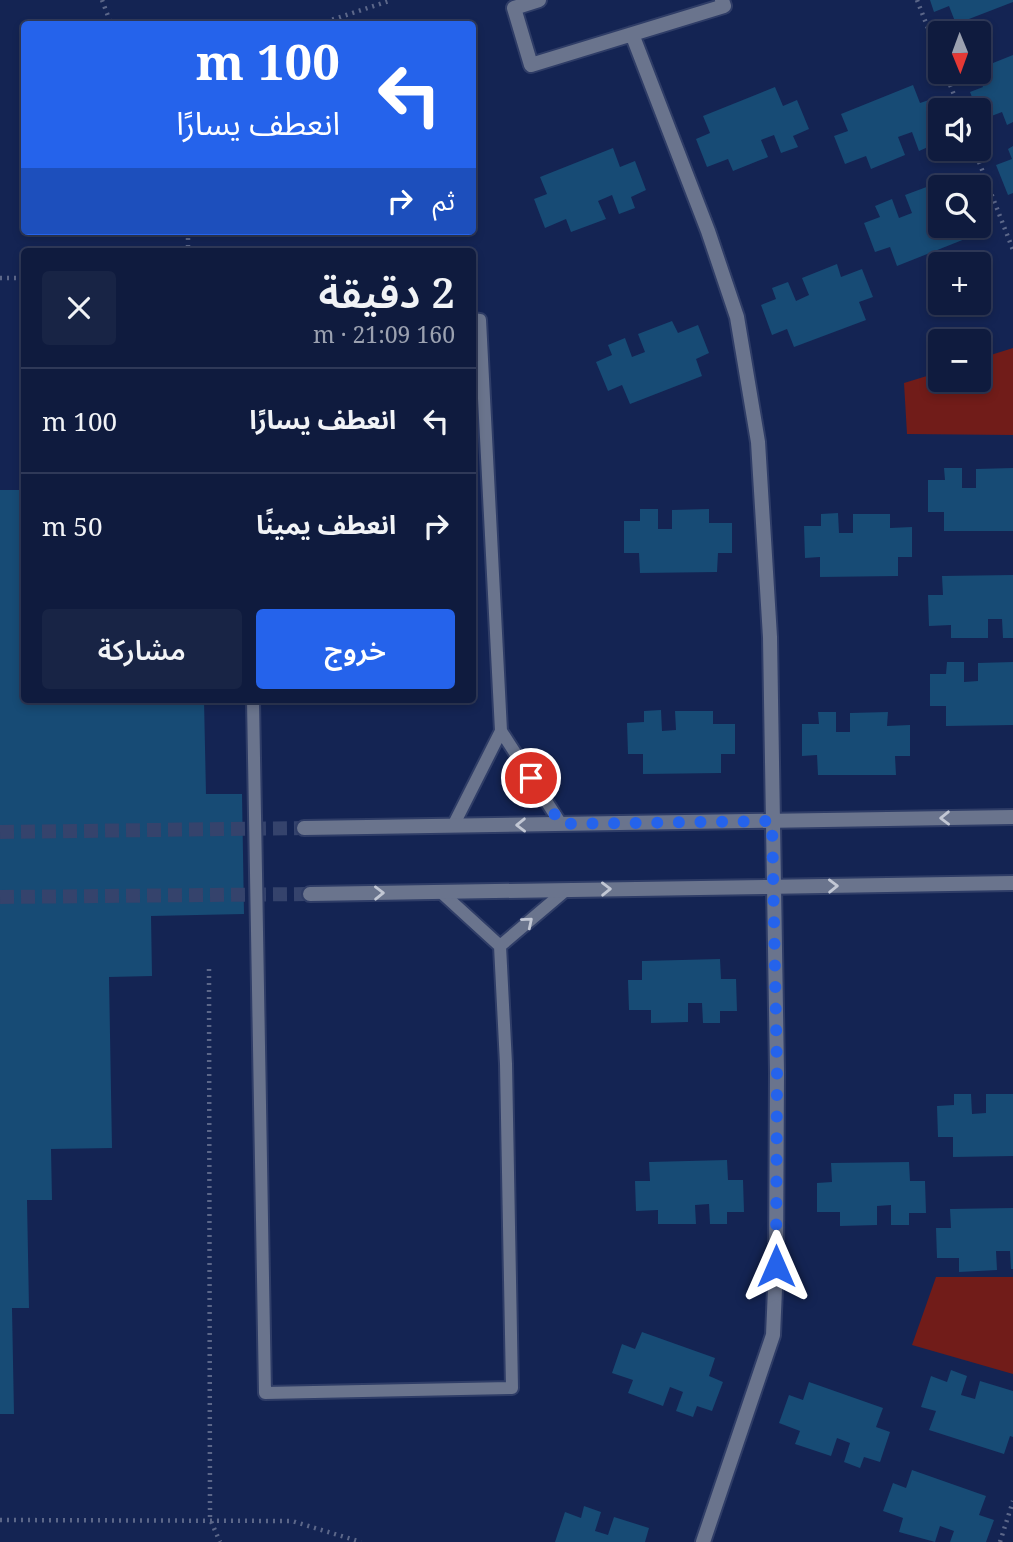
<!DOCTYPE html>
<html lang="ar">
<meta charset="utf-8">
<style>
:root{--surface:#0f1b3e;--page:#182445;--text:#f1f3f6;--muted:#9ba1b0;--line:#2f3958;--accent:#2563eb}
body{margin:0;font-family:"Noto Serif","Noto Sans Arabic",serif;background:var(--page);color:var(--text);direction:rtl;height:100vh;display:flex;flex-direction:column;font-size:26px;white-space:nowrap}
*{box-sizing:border-box;margin:0}
p{font-size:23px;color:var(--muted)}
.icon{flex:none;width:38px;height:38px;fill:none;stroke:currentColor;stroke-width:2;stroke-linecap:round;stroke-linejoin:round}
.map{position:relative;flex:1;overflow:hidden;direction:ltr}
.drawer{position:absolute;left:21px;top:248px;width:455px;height:455px;display:flex;flex-direction:column;background:var(--surface);border-radius:7px;box-shadow:0 4px 10px #0003,0 0 0 2px var(--line);direction:rtl}
.drawer>*{flex:none}
.top-card{position:absolute;left:21px;top:21px;width:455px;height:214px;border-radius:7px;box-shadow:0 4px 10px #0003,0 0 0 2px var(--line);direction:rtl;background:#2563eb;color:#fff;overflow:hidden}
.needle{width:46px;rotate:179deg}
.controls{position:absolute;left:928px;top:21px;display:grid;gap:14px}
.controls a{display:grid;place-items:center;width:63px;height:63px;border-radius:7px;background:var(--surface);box-shadow:0 4px 10px #0003,0 0 0 2px var(--line);font-size:35px}
.pin{position:absolute;display:grid;place-items:center;width:60px;height:60px;color:#fff;margin:-30px;border:4px solid #fff;border-radius:50%;box-shadow:0 2px 7px #0007}
.me{position:absolute;width:77px;margin:-38px;rotate:0deg;stroke-linejoin:round;filter:drop-shadow(0 0 5px #0008)}
.turn{display:flex;align-items:center;gap:24px;height:147px;padding:0 21px;font-size:32px}
.turn .icon{width:91px;height:91px;stroke-width:2.5}
.turn b{display:block;font-size:49px;line-height:60px}
.then{display:flex;align-items:center;height:66px;padding:0 21px;background:#0003;gap:14px;font-size:26px}
.round{display:grid;place-items:center;flex:none;width:74px;height:74px;border-radius:7px;background:var(--page)}
.headline{display:flex;align-items:center;justify-content:space-between;height:119px;padding:0 21px}
h1{font-size:42px;font-weight:600;line-height:52px}
.button{display:flex;gap:14px;margin-top:auto;padding:14px 21px}
.button a{flex:1;height:80px;border-radius:7px;background:var(--accent);color:#fff;font-size:28px;font-weight:600;line-height:80px;text-align:center}
.button a+a{background:var(--page);color:var(--text)}
ul{padding:0;list-style:none}
li{display:flex;align-items:center;gap:21px;height:105px;padding:0 21px;border-top:2px solid var(--line)}
li div{flex:1}
li b{display:block;font-size:26px}
li em{font-style:normal}
.map>svg:first-child{display:block}
.green{fill:#711c19}
.building{fill:#174b75}
.lines{fill:none;stroke-linecap:round;stroke-linejoin:round}
.street-tunnel{stroke:#35436c;stroke-width:14;stroke-dasharray:14 7;stroke-linecap:butt}
.lane-casing{stroke:#2f3d67;stroke-width:16}
.street-casing{stroke:#2f3d67;stroke-width:18}
.path{stroke:#5c6789;stroke-width:4.5;stroke-dasharray:2 5;stroke-linecap:butt}
.lane{stroke:#6a748d;stroke-width:12}
.street{stroke:#6a748d;stroke-width:14}
.oneway{stroke:#c2c7d4}
.route{stroke:#2563eb;stroke-width:12;stroke-dasharray:0 21.6}
</style>
<div class="map">
<svg width="1013" height="1542" viewBox="0 0 1013 1542">
<rect width="100%" height="100%" fill="#142453"/>
<path class="green" d="M1013,348v87l-106,-1 -3,-51 36,-11v8h38v-21z
M936,1277h77v97l-101,-29z"/>
<path class="building" d="M930,0h83v2l-57,22 -7,-18 -15,6z
M1013,55v67l-6,3 -5,-13 -21,8 -11,-28 13,-5 -6,-15 1,-3z
M913,85l7,18 15,-5 5,12v20l-9,3 4,11 -16,7 -7,-19 -14,5 7,18 -34,14 -5,-13 -21,8 -11,-28 14,-5 -7,-17z
M775,87l8,19 14,-6 12,29 -16,7 5,11 -17,6 -7,-18 -13,5 7,17 -35,14 -5,-12 -21,8 -11,-28 14,-6 -7,-17z
M1013,146v47l-5,2 -12,-30 16,-6 -4,-10z
M613,148l7,19 15,-6 11,29 -15,7 4,11 -16,6 -7,-19 -14,6 8,18 -35,13 -5,-13 -21,9 -11,-29 13,-5 -7,-17z
M940,182l2,5h-2v39h25l5,11 -73,29 -7,-19 -15,5 -11,-29 16,-6 -5,-11 17,-7 7,19 13,-5 -7,-18z
M837,264l4,13 21,-8 11,28 -14,5 7,18 -72,27 -7,-18 -15,6 -11,-30 15,-6 -4,-11 16,-6 8,19 13,-6 -7,-17z
M672,321l6,12 20,-8 11,28 -13,6 6,17 -72,28 -8,-19 -14,6 -12,-29 16,-7 -4,-10 17,-7 7,19 13,-5 -7,-18z
M944,468h18v20h14v-19l37,-1v63h-69v-19h-16v-32h17z
M0,490h24v210h180l2,94h36l2,120 -93,2 1,60 -43,1 3,171 -61,1 1,51h-25l2,108h-17l2,106h-14z
M640,509h18v20h14v-19l37,-1v14h23v30h-14l-1,19 -77,1 -1,-20h-15v-32h16z
M838,513l1,20h14v-19h37v14l22,-1v30h-14v19l-78,1v-20l-15,1 -1,-32h17v-12z
M1013,575v63h-10l-1,-19h-14v19h-37v-13l-22,1 -1,-31h15l-1,-19z
M947,662h17v20l14,-1v-18l35,-1v63l-67,1v-20h-16v-32h16z
M661,710l1,21 14,-1 -1,-19h38v13h22v30h-14v19l-78,1v-20h-15l-1,-31 17,-1v-11z
M818,712h18v20h14v-19l38,-1 -1,14 23,-1v31h-15l1,19h-78l-1,-20 -15,1v-32h17z
M720,959l1,20h15l1,32h-17v12h-17l-1,-20h-14v19l-37,1v-13h-22l-1,-30h14v-19z
M954,1094h17l1,20 14,-1v-19h27v62l-60,1v-20h-15l-1,-31 17,-1z
M727,1160l1,20h15l1,32h-17v12h-17l-1,-20 -14,1 1,19h-38v-14l-22,1 -1,-30h15l-1,-19z
M909,1162l1,19h15l1,32h-17v12h-18v-20l-14,1v19l-37,1v-14h-23v-29l15,-1 -1,-19z
M1013,1208v61h-2l-1,-18h-14l1,19 -38,2v-14h-22l-1,-30h15l-1,-19z
M642,1332l73,26 -6,18 14,6 -11,29 -15,-5 -4,11 -17,-6 7,-19 -13,-5 -7,19 -35,-13 5,-13 -21,-7 10,-29 13,5z
M951,1370l16,6 -6,19 14,4 5,-18 33,10v46l-3,-1 -6,18 -75,-24 7,-19 -15,-4 10,-31 16,6z
M809,1382l74,26 -7,19 14,5 -10,30 -16,-5 -4,11 -16,-6 6,-19 -13,-5 -6,18 -36,-12 5,-13 -21,-8 10,-28 14,5z
M912,1470l74,26 -7,19 15,5 -8,22h-36l4,-11 -14,-5 -5,16 -36,-10 4,-14 -20,-7 10,-28 13,5z
M584,1506l17,6 -6,19 13,4 6,-18 35,11 -4,14h-90l10,-30 16,6z"/>
<g class="lines">
<path class="street-tunnel" d="M0,832l304,-4
M0,897l310,-3"/>
<defs>
<path id="lane" d="M472,319l8,1 21,411
M253,700l12,693 247,-5 -6,-324 -6,-118
M453,826l48,-95 60,93
M441,892l59,54 66,-56"/>
<path id="street" d="M539,0l-25,8 17,57 193,-59 -2,-6
M632,34l76,197 29,86 21,125 12,195 7,435 -1,194 -3,69 -70,207
M304,828l709,-11
M310,894l703,-11"/>
</defs>
<use href="#lane" class="lane-casing"/>
<use href="#street" class="street-casing"/>
<path class="path" d="M102,0l9,24
M917,0l23,59
M319,24l73,-24
M945,72l15,38
M974,149l39,101
M188,231v21
M0,278h24
M209,969l1,550 10,23
M0,1520l292,1 69,21
M1000,1542l13,-41"/>
<use href="#lane" class="lane"/>
<use href="#street" class="street"/>
</g>
<defs><path id="oneway-chevron" d="M-2-3.5L2.5 0L-2 3.5" fill="none" stroke-width="1.6" stroke-linecap="round" stroke-linejoin="round" transform="scale(1.75)"/></defs>
<g class="oneway">
<use href="#oneway-chevron" transform="translate(945 818) rotate(179)"/>
<use href="#oneway-chevron" transform="translate(521 825) rotate(179)"/>
<use href="#oneway-chevron" transform="translate(833 886) rotate(-1)"/>
<use href="#oneway-chevron" transform="translate(606 889) rotate(-1)"/>
<use href="#oneway-chevron" transform="translate(379 893) rotate(-1)"/>
<use href="#oneway-chevron" transform="translate(528 922) rotate(-40)"/>
</g>
<g class="lines">
<path class="route" d="M531,778l30,46 211,-3 5,251 -1,194"/>
</g>
</svg>
<div class="controls">
<a><svg class="needle" viewBox="-14 -14 28 28"><path d="M0-13l5 13h-10z" fill="#e53935"/><path d="M0 13l5-13h-10z" fill="#9ba1b0"/></svg></a>
<a><svg class="icon" aria-label="sound" viewBox="0 0 24 24"><path d="M4 9h4l5-4v14l-5-4H4zM17 9q2 3 0 6"/></svg></a>
<a><svg class="icon" aria-label="search" viewBox="0 0 24 24"><circle cx="10" cy="10" r="6"/><path d="M15 15l6 6"/></svg></a>
<a>+</a>
<a>−</a>
</div>
<div class="pin" style="left:531px;top:778px;background:#d93025"><svg class="icon" aria-label="arrive" viewBox="0 0 24 24"><path d="M6 21V4h12l-3 4 3 4H6"/></svg></div>
<svg class="me" style="left:776px;top:1266px" viewBox="-20 -20 40 40"><path d="M0-17L14 15 0 8-14 15z" fill="#2563eb" stroke="#fff" stroke-width="4"/></svg>
<div class="top-card">
<div class="turn"><svg class="icon" aria-label="left" viewBox="0 0 24 24"><path d="M17 20v-9H6M10 6l-5 5 5 5"/></svg><div><b>100 m</b>انعطف يسارًا</div></div>
<div class="then">ثم<svg class="icon" aria-label="right" viewBox="0 0 24 24"><path d="M7 20v-9h11M14 6l5 5-5 5"/></svg></div>
</div>
<section class="drawer">
<div class="headline"><div><h1>2 دقيقة</h1><p>160 m · 21:09</p></div><a class="round"><svg class="icon" aria-label="close" viewBox="0 0 24 24"><path d="M6 6l12 12M18 6L6 18"/></svg></a></div>
<ul>
<li><svg class="icon" aria-label="left" viewBox="0 0 24 24"><path d="M17 20v-9H6M10 6l-5 5 5 5"/></svg><div><b>انعطف يسارًا</b></div><em>100 m</em></li>
<li><svg class="icon" aria-label="right" viewBox="0 0 24 24"><path d="M7 20v-9h11M14 6l5 5-5 5"/></svg><div><b>انعطف يمينًا</b></div><em>50 m</em></li>
</ul>
<div class="button"><a>خروج</a><a>مشاركة</a></div>
</section>
</div>
